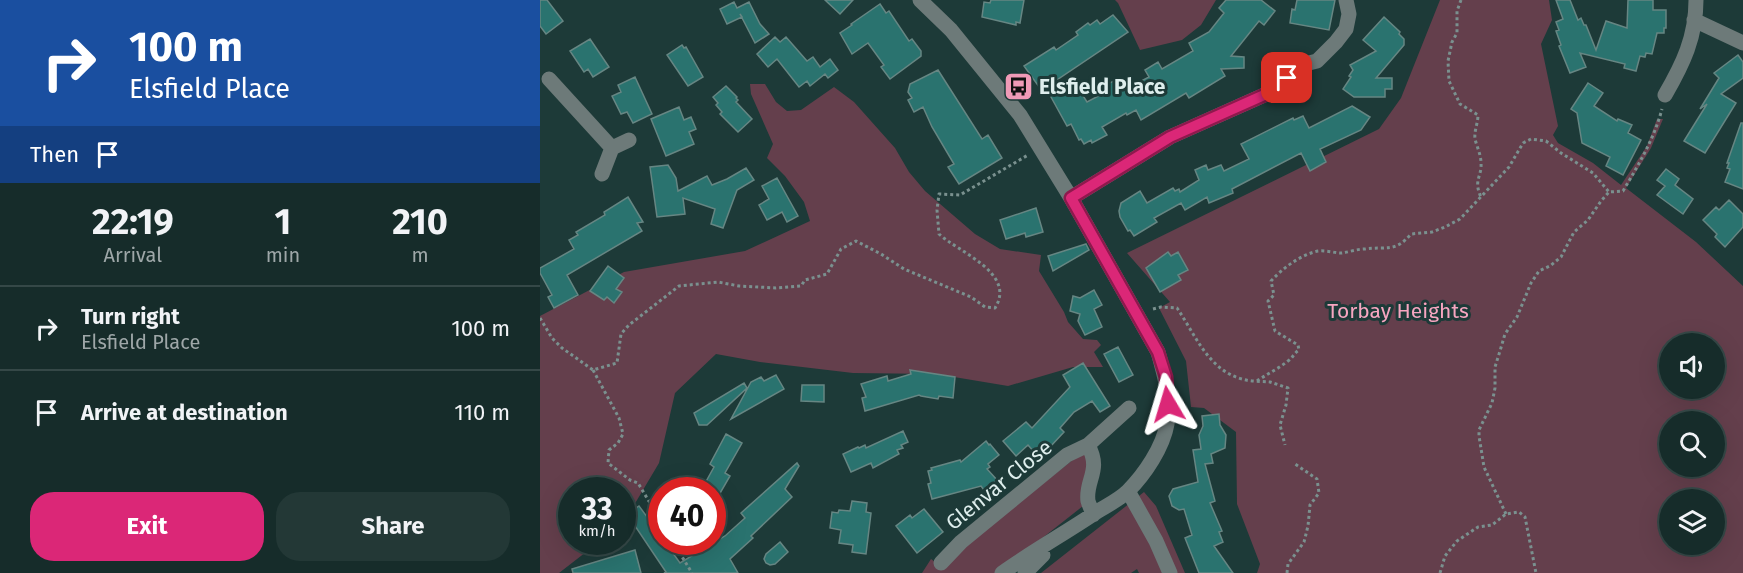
<!DOCTYPE html>
<style>
:root{--surface:#162c2a;--page:#233836;--text:#f1f3f6;--muted:#9ea7a8;--line:#354847;--accent:#db2777}
body{margin:0;font-family:"Fira Sans",sans-serif;background:var(--page);color:var(--text);height:100vh;display:flex;flex-direction:column;font-size:22px;white-space:nowrap}
*{box-sizing:border-box;margin:0}
p{font-size:20px;color:var(--muted)}
.icon{flex:none;width:33px;height:33px;fill:none;stroke:currentColor;stroke-width:2;stroke-linecap:round;stroke-linejoin:round}
.map{position:relative;flex:1;overflow:hidden}
.side{display:flex;flex-direction:column;background:var(--surface);width:540px}
.side>*{flex:none}
.top-card{background:#1a4fa0;color:#fff;overflow:hidden}
.buttons{position:absolute;left:1119px;top:333px;display:grid;gap:12px}
.buttons a{display:grid;place-items:center;width:66px;height:66px;border-radius:50%;background:var(--surface);box-shadow:0 6px 24px #0002,0 0 0 2px var(--line);font-size:30px}
.speed{position:absolute;left:18px;top:477px;display:flex;gap:12px;font-size:30px;font-weight:700;text-align:center}
.speed>*{display:grid;place-content:center;width:78px;height:78px;border-radius:50%;background:var(--surface);box-shadow:0 6px 24px #0002,0 0 0 2px var(--line);line-height:1}
.speed small{font-size:15px;font-weight:400}
.speed .limit{border:9px solid #d22;background:#fff;color:#111}
.pin{position:absolute;display:grid;place-items:center;width:51px;height:51px;color:#fff;margin:-26px;border-radius:12px;box-shadow:0 3px 9px #0006}
.me{position:absolute;width:66px;margin:-33px;rotate:353deg;stroke-linejoin:round;filter:drop-shadow(0 0 4px #0008)}
.turn{display:flex;align-items:center;gap:21px;height:126px;padding:0 30px;font-size:27px}
.turn .icon{width:78px;height:78px;stroke-width:2.5}
.turn b{display:block;font-size:42px;line-height:51px}
.then{display:flex;align-items:center;height:57px;padding:0 30px;background:#0003;gap:12px;font-size:22px}
.eta{display:flex;justify-content:space-evenly;align-items:center;height:102px;text-align:center}
.eta b{font-size:36px;font-weight:700;line-height:42px}
.action{display:flex;gap:12px;margin-top:auto;padding:12px 30px}
.action a{flex:1;height:69px;border-radius:24px;background:var(--accent);color:#fff;font-size:24px;font-weight:700;line-height:69px;text-align:center}
.action a+a{background:var(--page);color:var(--text)}
ul{padding:0;list-style:none}
li{display:flex;align-items:center;gap:18px;height:84px;padding:0 30px;border-top:2px solid var(--line)}
li div{flex:1}
li b{display:block;font-size:22px}
li em{font-style:normal}
main{display:flex;flex:1;min-height:0}
.map>svg:first-child{display:block}
.green{fill:#643f4c;fill-rule:evenodd}
.building{fill:#2a736f;stroke:#668683;stroke-width:1.5}
.lines{fill:none;stroke-linecap:round;stroke-linejoin:round}
.path{stroke:#7a918f;stroke-width:3;stroke-dasharray:3 3;stroke-linecap:butt}
.minor{stroke:#6d7a79;stroke-width:15}
.route-casing{stroke:#8e194d;stroke-width:15}
.route{stroke:#db2777;stroke-width:10}
.labels{text-anchor:middle;dominant-baseline:central;stroke-width:6;stroke-linejoin:round;paint-order:stroke}
.poi-label{font-size:21px;font-weight:bold;fill:#deeeed;stroke:#1d3a38;text-anchor:start}
.park-label{font-size:21px;fill:#f7a6c1;stroke:#1d3a38}
.street-label{font-size:21px;fill:#deeeed;stroke:#1d3a38}
</style>
<main>
<section class="side">
<div class="top-card">
<div class="turn"><svg class="icon" aria-label="right" viewBox="0 0 24 24"><path d="M7 20v-9h11M14 6l5 5-5 5"/></svg><div><b>100 m</b>Elsfield Place</div></div>
<div class="then">Then<svg class="icon" aria-label="arrive" viewBox="0 0 24 24"><path d="M6 21V4h12l-3 4 3 4H6"/></svg></div>
</div>
<div class="eta">
<div><b>22:19</b><p>Arrival</p></div>
<div><b>1</b><p>min</p></div>
<div><b>210</b><p>m</p></div>
</div>
<ul>
<li><svg class="icon" aria-label="right" viewBox="0 0 24 24"><path d="M7 20v-9h11M14 6l5 5-5 5"/></svg><div><b>Turn right</b><p>Elsfield Place</p></div><em>100 m</em></li>
<li><svg class="icon" aria-label="arrive" viewBox="0 0 24 24"><path d="M6 21V4h12l-3 4 3 4H6"/></svg><div><b>Arrive at destination</b></div><em>110 m</em></li>
</ul>
<div class="action"><a>Exit</a><a>Share</a></div>
</section>
<div class="map">
<svg width="1203" height="573" viewBox="0 0 1203 573">
<rect width="100%" height="100%" fill="#1d3a38"/>
<path class="green" d="M575,0h101l-15,25 -19,15 -42,10 -22,-47z
M900,0h109l3,20 -11,24 17,82 -5,9 5,8 35,20 28,22 26,-39 10,-27h6l-12,29 -25,40 70,54 47,44v287h-486l3,-9 -23,-60 -1,-72 -32,-24 -13,-1 -5,-46 -27,-53 11,-6 -43,-49 252,-124 22,-31zM1130,344h44v44h-44zM1130,422h44v44h-44zM1130,500h44v44h-44z
M210,84h15l11,18 11,9 14,-1 33,-23 20,15 41,46 14,24 16,19 50,43 25,15 41,6 -2,16 25,41 4,10 15,17 14,1 4,5 -7,7 9,15h-30l-65,19 -72,-12 -83,-1 -93,-11 -44,-8 -41,39 -16,70 -35,59 -1,2 -1,-34h-50v52h27l-40,31h-19v-257l84,-44 121,-21 65,-30 -6,-19 -19,-26 -18,-18 6,-14 -22,-50z
M544,451l5,12 -6,43 -61,48 -27,19h-73l9,-14 12,9 20,-21z
M604,492l12,14 29,67h-46l-2,-4 -6,4h-90z"/>
<path class="building" d="M0,0h7l16,21 -17,13 -6,-8z
M285,0h28l-13,14z
M451,0h33l-4,23 -4,-1v3l-34,-8 2,-15 6,1z
M686,0h35l14,11 -11,14 -5,-4 -28,35 13,1v11l-23,1 4,7 -36,22 -3,-5 -45,27 -5,-10 -9,5 -1,-2 -24,14 5,8 -15,8 -1,-3 -7,4 -3,-5 -2,1 -8,-16 -4,2 -21,-38 -4,3 -18,-25 30,-19 2,3 22,-15 -2,-3 12,-9 2,2 7,-5 3,4 13,-9 15,17 -80,54 30,9 4,-1 5,8 21,-11 -3,-6 9,-4 18,5 17,-9 -4,-7 13,-8 4,7 31,-18 -4,-8 20,-11 15,-19 -5,-5z
M757,0h38l-6,30 -39,-7 2,-14 3,1z
M1016,0h14l8,20 3,-2 3,7h2l10,25 10,-29 21,7 1,-28h25v10h13v18h-2v5h-7l-5,21 -6,-1 -1,4 -5,-1 -4,15 -12,-3 1,-4 -45,-11 6,14 -16,6 -11,-27 2,-1 -5,-14 3,-1 -3,-8 7,-3z
M194,2l3,6 12,-6 11,22 9,10 -14,9 -15,-29 2,3 -15,7 -7,-15z
M340,4l6,9 3,-2 20,30 3,-2 9,12v5l-31,23 -9,-12 3,-2 -16,-22 -16,11 -12,-21 12,-8 -1,-1z
M844,17l16,15 -1,2 5,5v6l-28,33h16v11h-7v8h-31l-11,-8 8,-12 -2,-1 4,-6 -3,-5 26,-14 -13,-11z
M235,37l5,5 6,-5 21,24 6,-4 7,10 10,-8 8,11 -10,8 -3,-4 -15,12 -3,-5 -8,6 -22,-28 -9,8 -11,-13z
M50,39l19,28 -16,10 -5,-8 -4,3 -14,-21z
M142,45l2,3 2,-1 17,30 -15,9 -21,-31z
M1198,55l5,7v16l-22,16 15,9 -31,50 -21,-12 23,-37 -7,5 19,-31 -5,-5z
M398,70l44,69 6,-4 14,23 -43,26 -11,-17 6,-3 -22,-37 -9,-20 -9,5 -6,-12 4,-2 -4,-6 2,-8z
M95,77l17,37 -19,9 -6,-11 -6,2 -9,-18 9,-4 -3,-7z
M1048,83l15,10 -9,13 23,15 1,-2 14,6 -4,8 13,7 -18,35 -17,-9 4,-9 -28,-14 -5,-30 -6,-4z
M186,86l11,11 -1,1 2,2 -2,2 16,17 -14,13 -18,-18 2,-2 -6,-7 2,-2 -5,-6z
M812,106l18,11 -9,13 -41,19 6,13 -16,9 -9,-18 -69,36 1,4 -24,10 -2,-6 -22,13 -4,-7 -27,15 3,4 -23,14 -4,-6 -2,1 -8,-14 -1,-6 2,-8 19,-12 7,12 26,-15 2,3 4,-2 1,3 19,-12 -4,-10 11,-5 2,5 13,-5 3,6 25,-12 -8,-15 52,-26 1,2 9,-4 6,12z
M139,107l5,13 7,-3 5,12 -7,3 5,12 -28,12 -15,-37z
M1201,123h2v66l-18,-7 5,-13 -3,-1 2,-5h-2z
M128,165l8,13 2,13 29,-15 5,9 15,-6 19,-11 8,12 -17,10 -14,38 -12,-4 4,-15 -32,-11 2,16 -28,3 -7,-50z
M1126,169l13,10 -4,6 18,14 -10,15 -26,-19 8,-9 -8,-6z
M237,178l21,38 -11,6 -5,-10 -15,8 -8,-15 10,-6 -7,-13z
M88,197l15,25 -6,1 5,8 -75,44 11,20 -24,13 -6,-11 4,-2 -12,-22v-5l34,-19 -5,-9 9,-5 -2,-3 29,-17 -1,-3z
M1189,200l14,14v13l-18,20 -10,-10 2,-3 -14,-14 13,-13 3,3z
M496,208l7,24 -17,5 -1,-4 -19,6 -6,-19z
M546,244l3,6 -36,21 -5,-15z
M628,252l3,4 7,-4 10,18 -10,5 3,5 -21,12 -14,-24z
M68,266l16,12 -8,11 6,3 -8,11 -7,-6 -3,3 -14,-9z
M554,290l8,15 -8,4 8,18 -17,8 -7,-14 2,-7 -10,-3 3,-15 7,2z
M578,347l15,28 -14,7 -15,-28z
M543,363l27,43 -10,6 -8,-11 -18,11 -14,16 4,4 -14,15 3,3 -12,10 -13,-15 -12,11 -13,-15 23,-19 6,6 38,-41 -7,-12z
M370,370l45,7 -2,21 -14,-2 -1,3 -17,-3 -2,-1 -54,16 -3,-13 4,-1 -5,-13 26,-8 1,5 23,-7z
M236,375l8,14 -53,30 20,-37 10,-5 3,4z
M204,383l3,5 -40,37h-8l-5,-12z
M262,385h22v17l-23,-1z
M679,414l1,11 6,10 -1,13 -14,6 2,9 -8,1 10,37 -5,2 12,28 -3,1 4,10 -9,4 19,27h-34l-14,-35 7,-3 -8,-26 -5,1 -7,-4 -3,-10 4,-7 25,-7 -5,-32 8,-1 -2,-14 4,-9 -1,-10z
M363,431l5,11 -7,3 2,3 -6,2 2,4 -26,14 -2,-5 -20,9 -8,-18 15,-7 1,1 6,-3 1,3z
M186,434l16,9 -17,30 5,3 -11,19 -16,-8 11,-20 -4,-3z
M446,441l3,4 1,-1 9,11 -11,9 2,3 -3,2 10,11 -13,10 -3,-4 -49,13 -4,-15 3,-1 -3,-12 4,-1 -1,-2 29,-8 1,2z
M257,463l2,3 -14,23 7,8 -41,39 2,2 -23,21 8,14h-74l2,-1 -39,-58 12,-8 14,19 2,-1 7,8v10h3l15,21 45,-27 20,-18 -4,-5z
M312,501l15,2 -1,9 5,1 -5,41 -14,-2 1,-7 -14,-2 2,-13 -11,-2 2,-16 6,1 1,-3 11,1z
M384,509l19,23 -26,21 -21,-27 14,-11 2,3z
M240,542l8,10 -13,12 -5,1 -4,-2 -2,-4 2,-5z
M95,550l6,23h-68l-1,-4z"/>
<g class="lines">
<path class="path" d="M921,0l-4,11v22l-5,9 -4,19 1,20 11,23 18,11c0,8 -4,16 -3,24 2,8 6,16 6,24 1,14 -8,17 0,34
M613,309l8,-2 16,1c18,26 31,62 65,71 9,3 19,2 28,3 6,2 12,4 18,6l-2,17 -6,20 5,20
M0,318l12,20 10,10 31,22 24,-7 4,-29 8,-9 50,-39 39,-4 21,4 37,2 25,-2 4,-6 22,-6 14,-25 15,-8 25,13 23,15 67,28 14,10 10,1c22,-35 -37,-56 -56,-74l-2,-24 2,-16 21,1 68,-40
M53,370l26,48 4,16 -5,9 -9,7 -1,13 22,17 8,3 24,40
M717,381c10,-7 21,-12 31,-20 5,-3 5,-7 11,-11l-1,-5 -23,-14 -7,-30 6,-6 -3,-14c12,-13 29,-26 47,-30 8,-1 16,2 24,2 7,-1 15,-4 23,-4 21,-3 30,4 46,-15l21,-2 13,-5 15,-8 49,-52 14,-24 8,-4 15,2 15,12 32,20 16,19
M966,514l-22,-47 -5,-31v-6l13,-27 3,-15v-21l5,-16 5,-17 12,-17 14,-34 8,-12 11,-5 11,-9 13,-25 14,-12 13,-19 8,-9 14,-1c16,-27 31,-52 39,-82
M133,542l19,31
M747,573l1,-9 16,-22 4,-16 2,-21 9,-12 -2,-14 -22,-15
M900,573l5,-17 12,-15 21,-14 14,-2 14,-11 13,-2 6,5 11,56"/>
<path class="minor" d="M380,0l31,30 69,85 51,83 87,154c7,24 13,47 9,72 -4,23 -22,50 -39,67 -8,8 -20,14 -30,20 -31,21 -65,40 -96,62
M1154,20l49,23
M9,79l63,69
M1125,95c18,-31 31,-58 31,-95
M62,174l10,-26 17,-8
M531,198l99,-61 103,-46 28,-26 16,-4 19,-19 10,-13 3,-15 -3,-14
M548,445l41,-37
M588,491l28,50 14,32
M401,563l20,-21 106,-87 21,-10c14,26 -3,35 0,56 1,4 4,9 5,14
M485,573l18,-18"/>
</g>
<g class="lines">
<defs>
<path id="route" d="M628,404l-2,-27 -8,-25 -87,-154 99,-61 103,-46 14,-13"/>
</defs>
<use href="#route" class="route-casing"/>
<use href="#route" class="route"/>
</g>
<defs>
<symbol id="bus-square" viewBox="-11 -11 22 22"><rect x="-9" y="-9" width="18" height="18" rx="4" fill="#f09ab7" stroke="#1d3a38"/><path d="M-5-6H5V4H4V6H2V4H-2V6H-4V4H-5ZM-3.5-4V0h7V-4ZM-3.5 1.2v1.5H-2V1.2ZM2 1.2v1.5H3.5V1.2Z" fill="#111"/></symbol>
</defs>
<g fill-rule="evenodd">
<use href="#bus-square" x="462" y="70" width="33" height="33"/>
</g>
<g class="labels">
<g class="poi-label">
<text x="499" y="87">Elsfield Place</text>
</g>
<g class="park-label">
<text x="858" y="311">Torbay Heights</text>
</g>
<g class="street-label">
<text transform="translate(459 485) rotate(-39)">Glenvar Close</text>
</g>
</g>
</svg>
<div class="buttons">
<a><svg class="icon" aria-label="sound" viewBox="0 0 24 24"><path d="M4 9h4l5-4v14l-5-4H4zM17 9q2 3 0 6"/></svg></a>
<a><svg class="icon" aria-label="search" viewBox="0 0 24 24"><circle cx="10" cy="10" r="6"/><path d="M15 15l6 6"/></svg></a>
<a><svg class="icon" aria-label="layers" viewBox="0 0 24 24"><path d="M12 4l9 5-9 5-9-5zM3 14l9 5 9-5"/></svg></a>
</div>
<div class="speed"><div>33<small>km/h</small></div><div class="limit">40</div></div>
<div class="pin" style="left:747px;top:78px;background:#d93025"><svg class="icon" aria-label="arrive" viewBox="0 0 24 24"><path d="M6 21V4h12l-3 4 3 4H6"/></svg></div>
<svg class="me" style="left:628px;top:404px" viewBox="-20 -20 40 40"><path d="M0-17L14 15 0 8-14 15z" fill="#db2777" stroke="#fff" stroke-width="4"/></svg>
</div>
</main>
